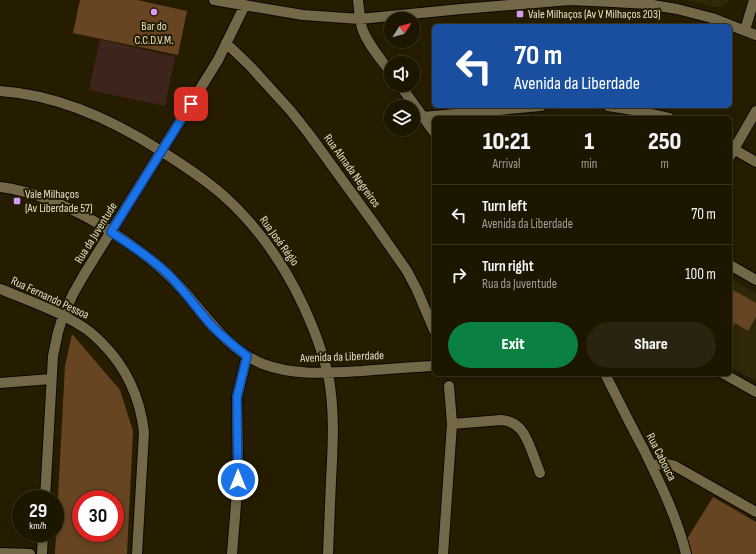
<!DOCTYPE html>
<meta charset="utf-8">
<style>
:root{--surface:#1c1600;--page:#29230f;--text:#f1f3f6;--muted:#a09f99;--line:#3a3522;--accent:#0b8043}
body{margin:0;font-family:"Sofia Sans Condensed",sans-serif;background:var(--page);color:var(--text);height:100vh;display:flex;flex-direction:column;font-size:15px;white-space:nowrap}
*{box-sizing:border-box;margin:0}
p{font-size:13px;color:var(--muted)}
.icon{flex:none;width:22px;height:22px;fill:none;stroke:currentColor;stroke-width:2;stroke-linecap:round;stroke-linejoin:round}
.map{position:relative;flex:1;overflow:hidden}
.details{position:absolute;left:432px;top:116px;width:300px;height:260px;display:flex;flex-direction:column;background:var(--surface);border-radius:6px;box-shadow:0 2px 6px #0003,0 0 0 1px var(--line)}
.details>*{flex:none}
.hud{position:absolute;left:432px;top:24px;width:300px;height:84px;border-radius:6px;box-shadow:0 2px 6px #0003,0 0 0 1px var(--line);background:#1a4fa0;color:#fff;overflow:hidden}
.needle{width:26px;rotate:53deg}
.controls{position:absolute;left:384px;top:12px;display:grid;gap:8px}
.controls a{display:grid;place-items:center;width:36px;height:36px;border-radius:50%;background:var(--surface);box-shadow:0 2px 6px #0003,0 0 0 1px var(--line);font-size:20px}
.speed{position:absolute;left:12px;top:490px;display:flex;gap:8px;font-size:20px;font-weight:700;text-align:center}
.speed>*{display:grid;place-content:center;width:52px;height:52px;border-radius:50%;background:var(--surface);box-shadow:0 2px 6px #0003,0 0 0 1px var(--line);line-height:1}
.speed small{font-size:10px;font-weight:400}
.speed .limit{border:6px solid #d22;background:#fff;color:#111}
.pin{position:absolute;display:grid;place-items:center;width:34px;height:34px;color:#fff;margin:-17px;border-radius:8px;box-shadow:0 2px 6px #0006}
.me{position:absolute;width:44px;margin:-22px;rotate:0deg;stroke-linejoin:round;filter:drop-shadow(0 0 3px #0008)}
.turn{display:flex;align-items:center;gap:14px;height:84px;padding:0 16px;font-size:18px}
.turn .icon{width:52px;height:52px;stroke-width:2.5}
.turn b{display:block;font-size:28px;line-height:34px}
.eta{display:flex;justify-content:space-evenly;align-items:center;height:68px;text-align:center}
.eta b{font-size:24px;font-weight:800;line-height:28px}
.cta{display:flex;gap:8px;margin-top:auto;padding:8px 16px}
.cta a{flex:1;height:46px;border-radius:24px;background:var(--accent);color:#fff;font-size:16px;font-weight:800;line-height:46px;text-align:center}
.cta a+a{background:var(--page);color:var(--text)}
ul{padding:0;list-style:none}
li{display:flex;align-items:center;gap:12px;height:60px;padding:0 16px;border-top:1px solid var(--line)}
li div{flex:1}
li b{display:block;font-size:15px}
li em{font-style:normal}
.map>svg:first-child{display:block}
.built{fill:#302709}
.green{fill:#3d241c}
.building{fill:#674522;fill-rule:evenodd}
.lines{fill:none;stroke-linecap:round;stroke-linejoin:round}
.minor-casing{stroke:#0e0700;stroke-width:12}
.minor{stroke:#736949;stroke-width:10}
.route-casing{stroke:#114b97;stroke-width:10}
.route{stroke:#1a73e8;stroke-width:7}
.poi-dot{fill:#d89af8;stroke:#261d00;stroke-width:1.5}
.labels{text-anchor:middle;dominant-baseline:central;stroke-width:4;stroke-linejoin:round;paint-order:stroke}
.poi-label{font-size:12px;fill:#e4dfcd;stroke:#261d00;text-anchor:start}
.street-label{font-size:12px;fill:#e4dfcd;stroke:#261d00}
</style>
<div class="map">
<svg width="756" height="554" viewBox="0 0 756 554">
<rect width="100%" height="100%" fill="#261d00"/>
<path class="built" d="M688,0h43l-6,5 -6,2h-5z
M730,278l26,15v88l-26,-14z"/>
<path class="green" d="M100,39l75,18 -10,49 -76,-16z"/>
<path class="building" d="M80,0h57l50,11 -9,44 -105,-22z
M730,288l26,15v14l-8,14 -13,-8 -4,7h-1z
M72,334l48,56 13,41 -6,123h-72l10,-188zM81,499h34v34h-34z
M713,497l43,25v32h-65l-4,-15z"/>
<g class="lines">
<defs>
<path id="minor" d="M214,0l89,15 57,4 101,-10 109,-9 43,2 34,2 30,5 35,9 44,17
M358,0c1,9 2,19 4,28 6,17 19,31 29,45
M745,30l9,-30
M226,43l23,22 41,45 19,24 66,91 32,46 10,19 17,40
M400,85l34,47
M0,91c58,4 113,29 161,60 22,14 44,28 63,45 40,36 69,82 89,132 6,15 11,31 15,46 7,35 5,71 3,106 -1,25 -2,49 -3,74
M608,106l25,4 36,8
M423,117l118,-11
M730,147l26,15
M730,156l26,-45
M0,187c63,8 139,56 182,102 25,27 44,60 81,75 31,12 66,9 99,7 24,-2 48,-4 72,-5
M730,265l26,15
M0,289l3,1c27,11 55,21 80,37 7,4 13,10 19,16 24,24 38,55 42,89l-7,122
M605,374c13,25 25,50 38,74 17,35 34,69 43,106
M724,374l32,18
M0,383l51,-4
M452,424l49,-4c18,1 24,14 30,29 3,8 6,16 9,24
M651,465l15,-1 9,2 81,46
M45,499l8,-143 5,-24 5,-16 10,-22 12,-21 120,-192 13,-21 27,-55
M0,553l30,1
M42,554l1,-21
M232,554l6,-75 -1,-82 10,-41
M443,554l9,-130 -3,-38"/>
</defs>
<use href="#minor" class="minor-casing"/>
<use href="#minor" class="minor"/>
</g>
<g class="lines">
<defs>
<path id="route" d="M191,104l-80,128c20,13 40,26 57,42 16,16 29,35 44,52 11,11 23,21 35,30l-10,41 1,83"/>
</defs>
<use href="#route" class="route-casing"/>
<use href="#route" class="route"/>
</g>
<g class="poi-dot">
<circle cx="154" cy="12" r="4"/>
<rect x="516" y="10" width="8" height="8" rx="2"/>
<rect x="13" y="197" width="8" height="8" rx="2"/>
</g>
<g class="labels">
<g class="poi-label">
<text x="528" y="14">Vale Milhaços (Av V Milhaços 203)</text>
<text x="154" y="26" text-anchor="middle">Bar do<tspan x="154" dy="14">C.C.D.V.M.</tspan></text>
<text x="25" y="194">Vale Milhaços<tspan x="25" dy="14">(Av Liberdade 57)</tspan></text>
</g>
<g class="street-label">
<text transform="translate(352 171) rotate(54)">Rua Almada Negreiros</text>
<text transform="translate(96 233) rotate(-58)">Rua da Juventude</text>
<text transform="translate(279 241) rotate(54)">Rua José Régio</text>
<text transform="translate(50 298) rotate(25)">Rua Fernando Pessoa</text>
<text transform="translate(342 357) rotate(-2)">Avenida da Liberdade</text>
<text transform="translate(661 457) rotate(63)">Rua Cabouca</text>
</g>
</g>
</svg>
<div class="controls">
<a><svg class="needle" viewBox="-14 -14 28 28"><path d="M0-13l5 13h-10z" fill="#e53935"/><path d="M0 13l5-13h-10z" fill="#a09f99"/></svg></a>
<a><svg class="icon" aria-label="sound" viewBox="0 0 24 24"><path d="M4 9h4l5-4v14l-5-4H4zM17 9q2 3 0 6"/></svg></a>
<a><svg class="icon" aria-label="layers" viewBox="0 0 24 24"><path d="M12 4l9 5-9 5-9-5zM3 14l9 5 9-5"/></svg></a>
</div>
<div class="speed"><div>29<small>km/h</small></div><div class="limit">30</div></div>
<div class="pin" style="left:191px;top:104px;background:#d93025"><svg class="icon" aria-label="arrive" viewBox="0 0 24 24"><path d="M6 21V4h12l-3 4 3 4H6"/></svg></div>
<svg class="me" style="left:238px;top:480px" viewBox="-20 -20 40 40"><circle r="17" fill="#1a73e8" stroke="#fff" stroke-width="3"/><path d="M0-11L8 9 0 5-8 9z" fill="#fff"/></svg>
<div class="hud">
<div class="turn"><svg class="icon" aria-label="left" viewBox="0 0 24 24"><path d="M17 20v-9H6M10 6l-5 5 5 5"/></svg><div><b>70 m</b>Avenida da Liberdade</div></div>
</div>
<section class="details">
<div class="eta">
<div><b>10:21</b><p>Arrival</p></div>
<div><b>1</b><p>min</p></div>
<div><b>250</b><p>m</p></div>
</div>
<ul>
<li><svg class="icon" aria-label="left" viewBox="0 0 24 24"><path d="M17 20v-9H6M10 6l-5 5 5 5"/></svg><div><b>Turn left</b><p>Avenida da Liberdade</p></div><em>70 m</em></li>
<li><svg class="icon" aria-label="right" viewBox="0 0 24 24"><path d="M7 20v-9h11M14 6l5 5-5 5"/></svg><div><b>Turn right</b><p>Rua da Juventude</p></div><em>100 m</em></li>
</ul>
<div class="cta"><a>Exit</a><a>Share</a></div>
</section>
</div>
